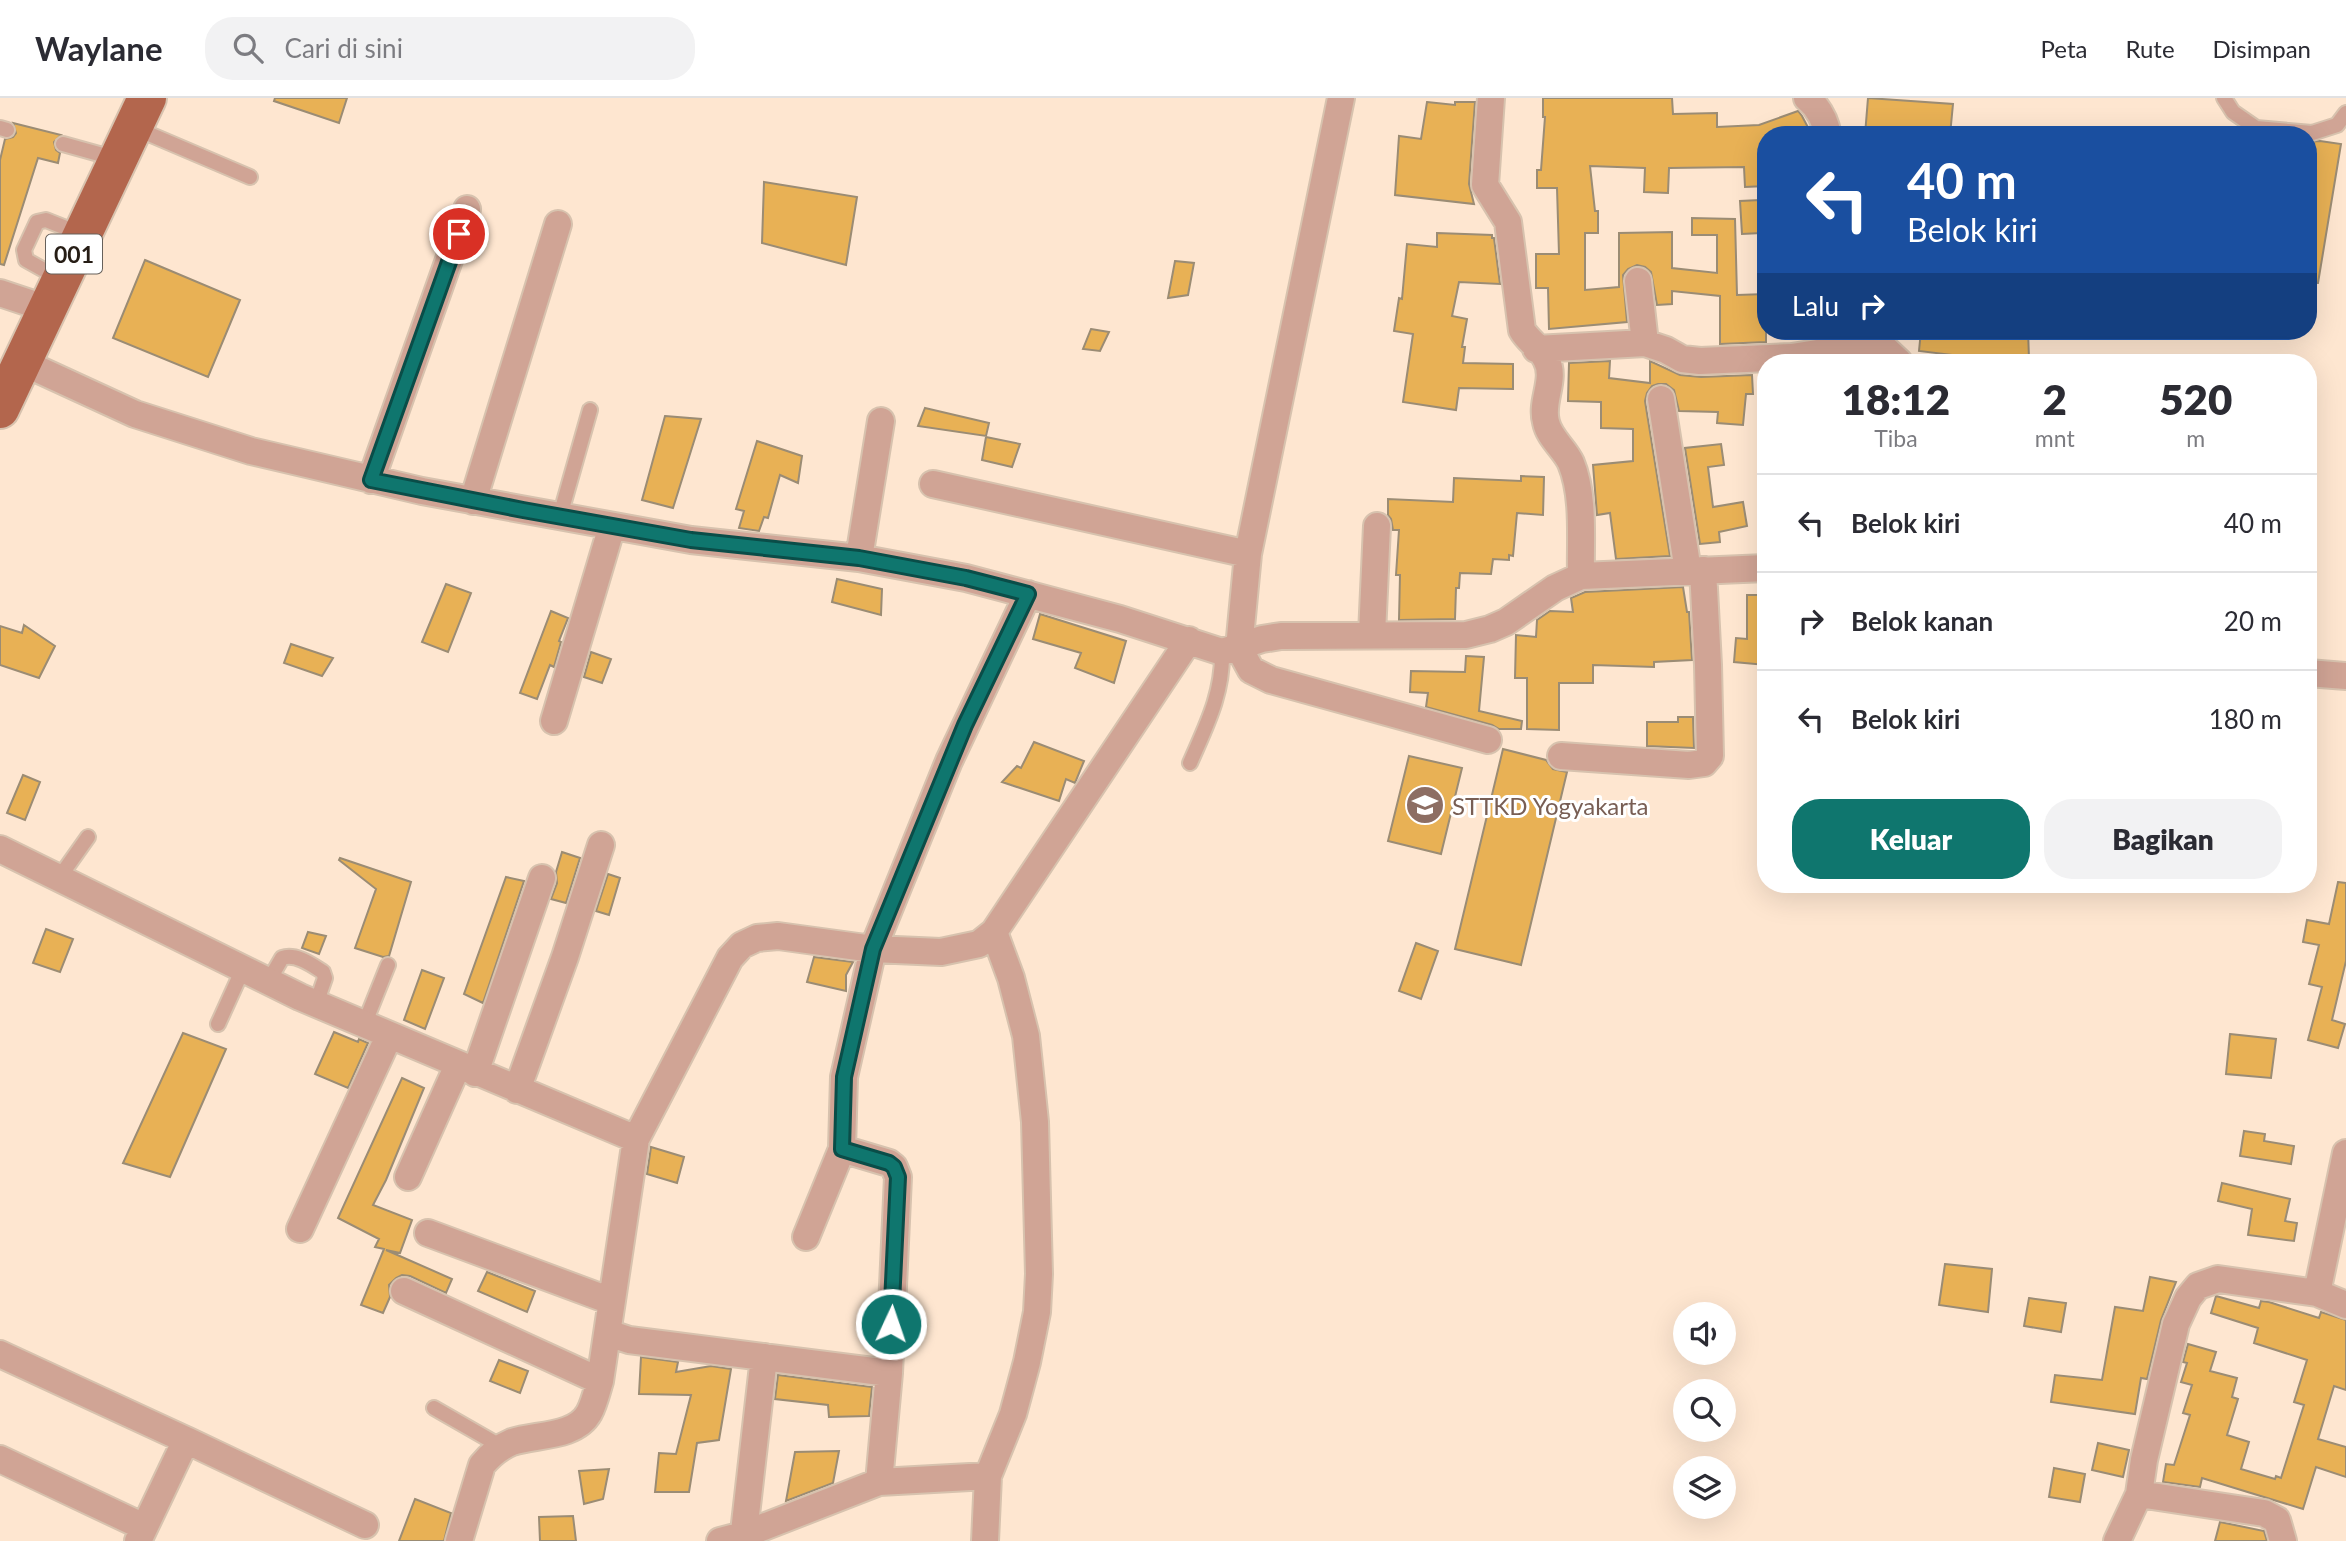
<!DOCTYPE html>
<html lang="id">
<style>
:root{--surface:#fff;--page:#f2f2f3;--text:#2b2b33;--muted:#7c7c81;--line:#e1e1e2;--accent:#0f766e}
body{margin:0;font-family:Lato,sans-serif;background:var(--page);color:var(--text);height:100vh;display:flex;flex-direction:column;font-size:26px;white-space:nowrap}
*{box-sizing:border-box;margin:0}
p{font-size:23px;color:var(--muted)}
.icon{flex:none;width:38px;height:38px;fill:none;stroke:currentColor;stroke-width:2;stroke-linecap:round;stroke-linejoin:round}
.map{position:relative;flex:1;overflow:hidden}
.side{position:absolute;left:1757px;top:256px;width:560px;height:539px;display:flex;flex-direction:column;background:var(--surface);border-radius:28px;box-shadow:0 7px 28px #0002}
.side>*{flex:none}
.hud{position:absolute;left:1757px;top:28px;width:560px;height:214px;border-radius:28px;box-shadow:0 7px 28px #0002;background:#1a4fa0;color:#fff;overflow:hidden}
.fabs{position:absolute;left:1673px;top:1204px;display:grid;gap:14px}
.fabs a{display:grid;place-items:center;width:63px;height:63px;border-radius:50%;background:var(--surface);box-shadow:0 7px 28px #0002;font-size:35px}
.pin{position:absolute;display:grid;place-items:center;width:60px;height:60px;color:#fff;margin:-30px;border:4px solid #fff;border-radius:50%;box-shadow:0 2px 7px #0007}
.me{position:absolute;width:77px;margin:-38px;rotate:3deg;stroke-linejoin:round;filter:drop-shadow(0 0 5px #0008)}
.turn{display:flex;align-items:center;gap:24px;height:147px;padding:0 35px;font-size:32px}
.turn .icon{width:91px;height:91px;stroke-width:2.5}
.turn b{display:block;font-size:49px;line-height:60px}
.then{display:flex;align-items:center;height:66px;padding:0 35px;background:#0003;gap:14px;font-size:26px}
.eta{display:flex;justify-content:space-evenly;align-items:center;height:119px;text-align:center}
.eta b{font-size:42px;font-weight:800;line-height:49px}
.cta{display:flex;gap:14px;margin-top:auto;padding:14px 35px}
.cta a{flex:1;height:80px;border-radius:28px;background:var(--accent);color:#fff;font-size:28px;font-weight:800;line-height:80px;text-align:center}
.cta a+a{background:var(--page);color:var(--text)}
ul{padding:0;list-style:none}
li{display:flex;align-items:center;gap:21px;height:98px;padding:0 35px;border-top:2px solid var(--line)}
li div{flex:1}
li b{display:block;font-size:26px}
li em{font-style:normal}
header{display:flex;align-items:center;gap:42px;box-sizing:border-box;height:98px;padding:0 35px;background:var(--surface);border-bottom:2px solid var(--line)}
header strong{font-size:33px}
nav{display:flex;gap:38px;margin-inline-start:auto;font-size:24px}
.search{width:490px;height:63px;background:var(--page);display:flex;align-items:center;gap:18px;box-sizing:border-box;padding:0 24px;border-radius:28px;color:var(--muted);font-size:26px}
.map>svg:first-child{display:block}
.building{fill:#e8b155;stroke:#9b8c74;stroke-width:2}
.lines{fill:none;stroke-linecap:round;stroke-linejoin:round}
.service-casing{stroke:#d7c2ae;stroke-width:18}
.minor-casing{stroke:#d7c2ae;stroke-width:30}
.primary-casing{stroke:#d7c2ae;stroke-width:42}
.service{stroke:#d0a495;stroke-width:14}
.minor{stroke:#d0a495;stroke-width:26}
.primary{stroke:#b3664d;stroke-width:38}
.route-casing{stroke:#0a4d48;stroke-width:18}
.route{stroke:#0f766e;stroke-width:12}
.labels{text-anchor:middle;dominant-baseline:central;stroke-width:6;stroke-linejoin:round;paint-order:stroke}
.shield{fill:#fff;stroke:#67615b;stroke-width:2}
.shield-label{font-size:23px;font-weight:bold;fill:#261d15}
.education-label{font-size:24px;fill:#785e54;stroke:#fff;text-anchor:start}
</style>
<header>
<strong>Waylane</strong>
<div class="search"><svg class="icon" aria-label="search" viewBox="0 0 24 24"><circle cx="10" cy="10" r="6"/><path d="M15 15l6 6"/></svg>Cari di sini</div>
<nav><a>Peta</a><a>Rute</a><a>Disimpan</a></nav>
</header>
<div class="map">
<svg width="2346" height="1443" viewBox="0 0 2346 1443">
<rect width="100%" height="100%" fill="#fee6d0"/>
<path class="building" d="M275,0h72l-8,25 -65,-22z
M1543,0h129l1,16 44,-1v14l42,-2 39,-14 4,5 10,19h-46v51l-21,1 -1,-20 -75,1 -1,25 -24,-1 1,-24 -55,-2 5,45h3v22h-13v57l34,-3v-54l53,-1v36l45,5v-38h-25v-17l43,1 2,76 29,-1v48l-46,2v-48l-48,-5v13l-15,1 -6,-33 -6,-5 -8,-2 -9,4 -5,6 4,47 -78,7 -1,-41h-12v-34h23l-2,-66h-20v-18h4l4,-53h-2z
M1868,0l85,6 -3,31h-85z
M1427,4l28,3v-3h20l-6,82 5,20 -79,-9 4,-59 22,3z
M13,25l48,12 -7,7 2,8 4,3 -2,10 -20,-5 -34,107 -4,-1v-104l5,-21 8,-2 3,-4z
M2320,43l21,3 -23,139h-10v-141z
M764,84l93,15 -11,68 -84,-22z
M1760,102l1,33 -19,1 -2,-33z
M1437,135l55,2v3h2l6,46 -41,-2 -7,34 15,3 -5,28h3l-2,16 50,1v25l-54,-1 -3,22 -53,-8 10,-68 -19,-3 5,-33 3,1 5,-55 30,3z
M145,162l95,40 -32,77 -95,-39z
M1175,163l19,2 -6,32 -20,3z
M1091,231l18,3 -9,19 -17,-2z
M1921,233h107l1,27 -44,1 -66,-8z
M1610,263l-1,17 41,5v-22l30,14 21,2 51,-2 1,19h-7l-3,31 -26,-2 1,-11 -39,-1 -5,-21 -8,-6h-8l-6,2 -5,7 -2,8 25,155 -54,3 -6,-46 -13,2 -4,-50 40,-4v-32l-32,-1v-26l-33,-1 1,-38z
M925,310l64,15 -3,13 -68,-10z
M665,318l36,3 -28,89 -31,-8z
M986,339l34,7 -8,23 -30,-7z
M757,343l45,15 -4,27 -18,-8 -12,43 -4,-1 -5,14 -20,-3 5,-17 -8,-2z
M1721,346l3,21 -16,2 5,40 30,-5 4,24 -28,6 1,10 -20,2 -15,-96z
M1521,378l23,1 -1,38 -26,-2 -4,43 -4,-1v5l-16,-1 -2,15 -31,-1 -1,15h-3l-1,31 -56,1 1,-45h-4l3,-45h-6l-2,-11 -3,-4v-16l65,3 1,-24 67,3z
M837,481l45,10 -1,26 -49,-13z
M446,486l25,9 -23,59 -26,-10z
M1683,489l4,25h2l3,48 -38,2v5l-61,-2v18h-34v47l-32,-1v-51h-12l1,-43 20,2 1,-17 13,-9 23,1 -2,-14 14,-6z
M1747,497h19v70l-32,-3 2,-24 11,1z
M551,513l17,7 -9,23 2,1 -7,25 -4,-2 -13,34 -17,-6z
M1040,516l86,27 -12,42 -39,-15 6,-15 -48,-14z
M24,527l31,21 -16,32 -39,-13v-39l22,7z
M291,546l42,14 -11,18 -38,-13z
M591,554l20,7 -9,24 -18,-6z
M1466,558l18,1 -5,54 43,10 -1,8h-22l-7,-4 -66,-18 2,-14 -18,-1 1,-21 54,1z
M1678,619h15l1,31 -47,-2v-24h31z
M1034,644l50,19 -9,22 -9,-4 -7,22 -57,-19 15,-16 4,2z
M1503,651l43,11 7,9 14,3 -46,193 -66,-16z
M1409,658l53,12 -21,86 -53,-13z
M23,677l17,7 -15,38 -18,-7z
M562,754l18,6 -14,45 -15,-4 6,-16 -1,-11z
M340,760l71,24 -22,74 -6,1 -28,-9 21,-59 -37,-29z
M608,776l12,4 -11,37 -13,-4z
M506,779l18,4 -41,122 -19,-9z
M2338,784l8,1v78l-14,59 13,4 -7,24 -30,-8 14,-53 -13,-3 10,-39 -16,-3 4,-22 22,4z
M46,831l27,10 -13,33 -27,-9z
M308,834l18,4 -7,18 -17,-6z
M1416,845l22,8 -17,48 -22,-8z
M814,859l39,5 -7,13v16l-39,-9z
M422,872l22,8 -19,51 -21,-9z
M334,934l24,10 1,-3 9,4 -20,45 -33,-14z
M183,935l43,16 -56,128 -47,-14z
M2230,936l46,5 -5,39 -45,-4z
M402,980l22,10 -38,92 -13,25 39,15 -12,33 -14,-3 66,29 -6,14 -36,-17 -8,-1 -6,3 -7,7 1,12 -7,16 -22,-8 23,-56 -9,-2 4,-8 -41,-21z
M2244,1033l21,3 -1,7 30,5 -3,18 -51,-8z
M651,1049l33,10 -7,26 -30,-9z
M2222,1085l68,16 -5,22 12,2 -3,18 -46,-6 4,-26 -34,-8z
M1945,1166l47,5 -4,43 -49,-7z
M487,1174l48,19 -8,21 -49,-21z
M2150,1179l26,5 -15,38 -14,59 -6,-1 -6,36 -84,-12 4,-27 47,5 13,-73 28,4z
M2216,1198l43,12 2,-7 8,1 50,16 2,-6 25,8v70l-12,-4 -16,53 28,8v30l-30,-10 -13,42 -101,-31 -2,9 -37,-5 3,-18 8,1 16,-50 -7,-2 9,-28 -11,-3 6,-19 -4,-1 5,-18 28,8 -6,19 27,7 -5,19 6,2 -11,36 22,7 -8,27 34,10 1,-3 5,2 23,-73 -10,-3 13,-42 -53,-17 4,-15 -47,-15z
M2029,1200l37,5 -5,29 -37,-6z
M641,1259l37,5 -2,10 35,-6 20,3 -12,71 -22,3 -8,49h-34l4,-39 17,1 15,-59 -52,-1z
M499,1262l29,11 -8,22 -30,-12z
M778,1277l94,12 -3,29 -40,1 -1,-12 -53,-6z
M2098,1345l31,7 -6,27 -31,-7z
M839,1353l-6,32 -47,18 9,-49z
M2054,1370l31,6 -5,28 -31,-5z
M609,1371l-6,30 -19,5 -5,-33z
M415,1401l36,14 -7,28h-45z
M573,1418l3,25h-36l-1,-24z
M2220,1424l44,9 3,10h-52z"/>
<g class="lines">
<defs>
<path id="service" d="M2224,0l9,14 23,16 56,5 25,-8 9,-12
M0,30l7,2
M135,30l115,49
M63,46l54,15
M60,181l-34,-19 -2,-10 13,-28 9,-2 35,14
M560,418l30,-106
M1190,665c16,-37 33,-69 32,-111
M59,780l29,-41
M268,884l14,-24c14,-5 30,7 41,14l2,6 -9,26
M218,926l24,-53
M364,927l24,-60
M434,1310l68,39"/>
<path id="minor" d="M1341,0l-93,456 -9,94 12,22 20,10 217,60
M1491,0l-6,87 23,37 14,108c6,11 19,18 24,29 11,20 -6,42 0,63 3,16 19,27 25,41 14,34 9,78 10,113
M1807,0c11,9 18,22 21,37
M1638,183l7,62
M0,195l48,16
M1875,233l8,16 16,15
M1536,251l109,-6 21,7 16,9 18,2 92,-4 50,-8 35,-10
M22,264l113,52 116,37 171,40 269,49 168,18 107,20 154,41 102,33 40,-13 19,-3 185,-1 24,-6 16,-7 49,-34 26,-12 185,-8
M1661,301l27,172
M371,382l96,-271
M933,386l315,70
M473,403l85,-277
M859,460l22,-137
M1372,536l5,-108
M2308,575l38,3
M554,623l58,-195
M1561,658l128,9 15,-2 6,-7 -2,-91 -5,-95
M0,751l300,148 336,142
M475,975l67,-195
M517,992l48,-133 36,-112
M2346,1055l-29,140 29,12
M408,1079l50,-112
M300,1131l89,-193
M428,1135l183,68
M806,1139l36,-88
M404,1193l196,90
M608,1235l21,7 260,33
M0,1256l186,86 -48,101
M186,1342l179,85
M0,1361l144,68
M879,1384l10,-109 9,-196 -4,-10 -5,-4 -47,-14 2,-72 29,-128 76,-188 79,-167
M2139,1396l125,19 13,7 6,21
M459,1443l23,-76c8,-10 18,-18 30,-23 23,-8 63,-4 77,-29 5,-9 8,-22 11,-32l36,-242 94,-181 12,-13 15,-7 21,-2 95,13 68,3 38,-8 15,-12 195,-292
M720,1443l23,-6 136,-53 109,-6
M743,1443l21,-184
M985,1443l3,-65 25,-62 14,-52 10,-50 2,-38 -4,-152 -9,-86 -15,-58 -17,-46
M2117,1443l22,-47 5,-34 32,-136 12,-26 10,-12 20,-7 99,14"/>
<path id="primary" d="M0,311l147,-311"/>
</defs>
<use href="#service" class="service-casing"/>
<use href="#minor" class="minor-casing"/>
<use href="#primary" class="primary-casing"/>
<use href="#service" class="service"/>
<use href="#minor" class="minor"/>
<use href="#primary" class="primary"/>
</g>
<g class="lines">
<defs>
<path id="route" d="M459,136l-88,246 152,30 168,30 168,18 107,20 62,16 -63,131 -92,224 -29,128 -2,72 47,14 5,4 4,10 -7,147"/>
</defs>
<use href="#route" class="route-casing"/>
<use href="#route" class="route"/>
</g>
<defs>
<symbol id="university-disc" viewBox="-11 -11 22 22"><circle r="9.5" fill="#8d6e63" stroke="#fff"/><path d="M0-5L7-2L0 1L-7-2ZM-4 1L0 2.5L4 1V4Q0 6-4 4Z" fill="#fff"/></symbol>
</defs>
<g fill-rule="evenodd">
<use href="#university-disc" x="1403" y="685" width="44" height="44"/>
</g>
<g class="labels">
<rect class="shield" x="46" y="136.5" width="56" height="39" rx="5"/>
<g class="shield-label">
<text x="74" y="156">001</text>
</g>
<g class="education-label">
<text x="1452" y="707">STTKD Yogyakarta</text>
</g>
</g>
</svg>
<div class="fabs">
<a><svg class="icon" aria-label="sound" viewBox="0 0 24 24"><path d="M4 9h4l5-4v14l-5-4H4zM17 9q2 3 0 6"/></svg></a>
<a><svg class="icon" aria-label="search" viewBox="0 0 24 24"><circle cx="10" cy="10" r="6"/><path d="M15 15l6 6"/></svg></a>
<a><svg class="icon" aria-label="layers" viewBox="0 0 24 24"><path d="M12 4l9 5-9 5-9-5zM3 14l9 5 9-5"/></svg></a>
</div>
<div class="pin" style="left:459px;top:136px;background:#d93025"><svg class="icon" aria-label="arrive" viewBox="0 0 24 24"><path d="M6 21V4h12l-3 4 3 4H6"/></svg></div>
<svg class="me" style="left:891px;top:1226px" viewBox="-20 -20 40 40"><circle r="17" fill="#0f766e" stroke="#fff" stroke-width="3"/><path d="M0-11L8 9 0 5-8 9z" fill="#fff"/></svg>
<div class="hud">
<div class="turn"><svg class="icon" aria-label="left" viewBox="0 0 24 24"><path d="M17 20v-9H6M10 6l-5 5 5 5"/></svg><div><b>40 m</b>Belok kiri</div></div>
<div class="then">Lalu<svg class="icon" aria-label="right" viewBox="0 0 24 24"><path d="M7 20v-9h11M14 6l5 5-5 5"/></svg></div>
</div>
<section class="side">
<div class="eta">
<div><b>18:12</b><p>Tiba</p></div>
<div><b>2</b><p>mnt</p></div>
<div><b>520</b><p>m</p></div>
</div>
<ul>
<li><svg class="icon" aria-label="left" viewBox="0 0 24 24"><path d="M17 20v-9H6M10 6l-5 5 5 5"/></svg><div><b>Belok kiri</b></div><em>40 m</em></li>
<li><svg class="icon" aria-label="right" viewBox="0 0 24 24"><path d="M7 20v-9h11M14 6l5 5-5 5"/></svg><div><b>Belok kanan</b></div><em>20 m</em></li>
<li><svg class="icon" aria-label="left" viewBox="0 0 24 24"><path d="M17 20v-9H6M10 6l-5 5 5 5"/></svg><div><b>Belok kiri</b></div><em>180 m</em></li>
</ul>
<div class="cta"><a>Keluar</a><a>Bagikan</a></div>
</section>
</div>
